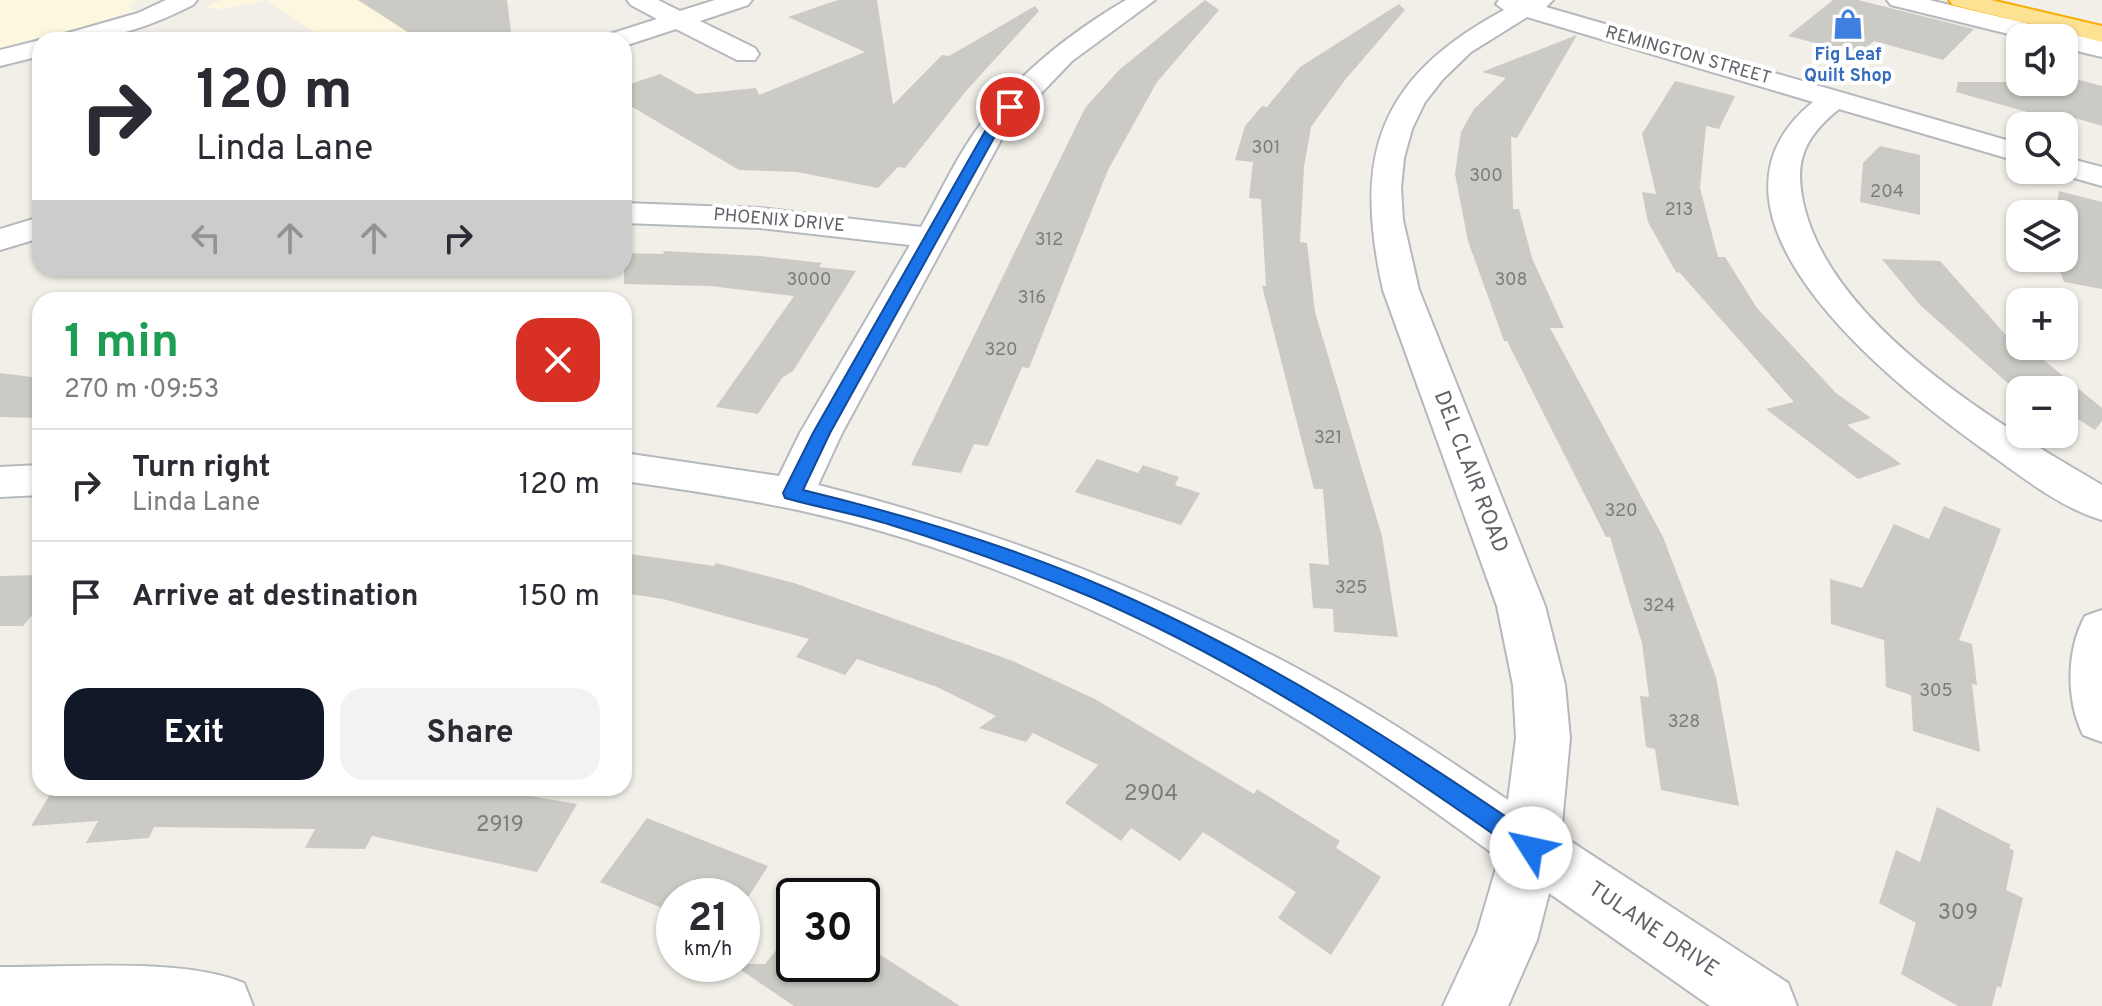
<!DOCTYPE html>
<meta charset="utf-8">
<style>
:root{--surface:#fff;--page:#f2f2f3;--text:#2b2b33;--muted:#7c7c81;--line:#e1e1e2;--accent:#111827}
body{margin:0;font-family:Overpass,sans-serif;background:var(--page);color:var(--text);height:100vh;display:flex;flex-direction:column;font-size:30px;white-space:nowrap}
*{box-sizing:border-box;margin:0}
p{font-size:26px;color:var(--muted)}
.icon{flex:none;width:44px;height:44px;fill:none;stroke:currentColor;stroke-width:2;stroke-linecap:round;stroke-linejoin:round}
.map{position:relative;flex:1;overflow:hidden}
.sheet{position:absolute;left:32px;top:292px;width:600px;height:504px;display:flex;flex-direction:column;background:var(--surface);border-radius:24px;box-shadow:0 2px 6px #0004}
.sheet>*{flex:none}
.hud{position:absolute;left:32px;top:32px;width:600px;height:244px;border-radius:24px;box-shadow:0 2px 6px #0004;background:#fff;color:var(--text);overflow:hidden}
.fabs{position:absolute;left:2006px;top:24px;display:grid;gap:16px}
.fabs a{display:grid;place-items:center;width:72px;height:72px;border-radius:16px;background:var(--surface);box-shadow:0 2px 6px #0004;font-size:40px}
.speed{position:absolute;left:656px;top:878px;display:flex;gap:16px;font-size:40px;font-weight:700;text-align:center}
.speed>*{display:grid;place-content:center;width:104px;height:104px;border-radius:50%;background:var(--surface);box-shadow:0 2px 6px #0004;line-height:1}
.speed small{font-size:20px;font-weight:400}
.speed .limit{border:4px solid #111;border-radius:12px;background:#fff;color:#111}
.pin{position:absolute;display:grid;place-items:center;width:68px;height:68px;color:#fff;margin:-34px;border:4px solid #fff;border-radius:50%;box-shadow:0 2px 8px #0007}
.me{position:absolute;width:88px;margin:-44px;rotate:305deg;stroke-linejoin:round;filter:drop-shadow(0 0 6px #0008)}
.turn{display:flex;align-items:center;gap:28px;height:168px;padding:0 32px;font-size:36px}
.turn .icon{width:104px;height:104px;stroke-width:2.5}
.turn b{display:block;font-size:56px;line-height:68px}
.lanes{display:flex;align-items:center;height:76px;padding:0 32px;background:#0003;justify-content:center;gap:40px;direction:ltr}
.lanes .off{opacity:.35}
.round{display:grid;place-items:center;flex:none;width:84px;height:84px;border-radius:24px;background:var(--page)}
.head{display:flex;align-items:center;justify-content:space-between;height:136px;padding:0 32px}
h1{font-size:48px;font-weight:700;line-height:60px;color:#1e9e55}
.button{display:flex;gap:16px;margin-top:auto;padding:16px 32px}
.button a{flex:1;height:92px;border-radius:24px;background:var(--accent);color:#fff;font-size:32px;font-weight:700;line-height:92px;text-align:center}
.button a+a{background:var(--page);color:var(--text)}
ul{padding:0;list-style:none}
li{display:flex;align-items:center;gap:24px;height:112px;padding:0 32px;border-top:2px solid var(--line)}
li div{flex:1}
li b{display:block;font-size:30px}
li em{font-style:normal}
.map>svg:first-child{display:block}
.commercial{fill:#fef7e0}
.building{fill:#cccac5}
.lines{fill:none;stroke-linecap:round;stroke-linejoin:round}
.minor-casing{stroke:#b5b8bc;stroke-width:4}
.highway-casing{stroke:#f9ab00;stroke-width:4}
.minor{fill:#fff;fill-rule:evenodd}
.highway{fill:#fde293;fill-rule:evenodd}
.route{fill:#1a73e8;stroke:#114b97;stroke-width:2}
.labels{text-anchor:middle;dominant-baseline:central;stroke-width:8;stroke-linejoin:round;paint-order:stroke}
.far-shop-label{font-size:18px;font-weight:bold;fill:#366cbe;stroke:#fff}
.far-street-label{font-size:18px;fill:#5f6368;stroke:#fff}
.number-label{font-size:18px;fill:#7a7d7f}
.street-label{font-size:22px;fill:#5f6368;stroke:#fff}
.near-number-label{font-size:22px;fill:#7a7d7f}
</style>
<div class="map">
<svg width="2102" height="1006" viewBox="0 0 2102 1006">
<rect width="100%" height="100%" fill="#f1efe8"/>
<path class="commercial" d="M0,0h138l-10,6 8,5 -6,4 -30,11 -100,27z
M221,0h294l-135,40h-54l-60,-40 -42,9 -20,-1z"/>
<path class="building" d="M358,0h149l5,40h-92z
M838,0h39l16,105 49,-50 7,1 86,-50 4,5 -73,80 -61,77 -7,-1 -20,21 -81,-16 -58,-2 -115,-68v-16l36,-12 37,20 59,-6 3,7 106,-43 -77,-35z
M1205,0l14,10 -62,72 -49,88 -79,198 -7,-1 -34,79 -14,-2 -13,29 -50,-8 174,-357 34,-38z
M1833,0h25l116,29 -31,31 -69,-19 -16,13 -70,-18z
M1399,4l6,6 -60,70 -34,47 -7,40 -4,75 7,1 8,69 67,224 16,101 -64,-5 -1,-23 -20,-1 -4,-45 20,2 -6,-76h-9l-52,-203h4l-5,-87 -12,-1 4,-36 -18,-2 10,-34 17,-20 5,1 33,-40z
M1577,35l-60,103 -6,-1 2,72h6l13,49 32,70h-14l113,209 29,76 24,64 23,129 -78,-16 -6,-41 -9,-2 -6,-51 9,1 -7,-54 -32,-106h-4l-99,-196h-3l-36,-100 -13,-67 6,-42 13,-23 32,-31 -24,-6z
M2064,76l38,10v40l-27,-8 -4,6 -115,-32 2,-10h106z
M1675,81l60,15 -16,33 -13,-3 -6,62 18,69h7l32,51 79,85 35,25 -24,7 54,39 -43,15 -92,-70 28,-7 -114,-129 -4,-1 -28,-50 -6,-30 14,2 -14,-60z
M1880,146l40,9v60l-60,-13 3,-39z
M2059,191l43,11v87l-38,-7 -9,-24h9v-44h-21l2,-12 12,3z
M664,251l96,5 62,7 -3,4 37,4 -63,100 -11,7 -24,36 -42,-7 78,-111 -84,-10 -86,-2v-31l39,1z
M1882,259l58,2 65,73h8l7,6v6h7l75,62v13l-7,9 -31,-20v-20h-31l-13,-8v12l-100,-89z
M0,373l40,5v40l-40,-1z
M1097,459l41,14 5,-8 36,12 -4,8 25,8 -19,32 -106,-33z
M1944,506l57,23 -42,111 13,4 5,41 -5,-1 8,68 -67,-21 -2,-36 -25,-8 -2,-47 -53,-16 -1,-45 32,9 32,-64 35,15z
M624,553l90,13 2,-3 78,20 219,78 82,38 159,95 3,-5 83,52 -4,7 45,29 -50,78 -53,-37 18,-26 -93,-60 -23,29 -49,-33 -10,13 -56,-38 33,-38 -65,-32 -7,9 -47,-14 17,-12 -59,-29 -80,-28 -12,16 -49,-18 13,-18 -146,-40 -39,-6z
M40,575v31l-17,20h-23v-50z
M54,788h430l93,16 -40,68 -165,-36 -7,13 -60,-1 10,-19 -161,-2 -5,11 -63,5 12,-22 -67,5z
M1937,807l74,38 -2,3 5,3 -8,39 17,8 -22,90 -4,-2 -5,20h-34l-57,-32 15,-51 -37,-20 17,-53 24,12z
M647,818l121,48 -19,30h-75v17l-74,-31z
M794,928v36h68v-21l98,63h-166l-62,-42h33z"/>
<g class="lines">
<defs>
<path id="minor" d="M166,0h31l-4,5c-49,24 -81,35 -136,35l4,-5 77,-22z
M627,0h31l22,11 35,-11h37l-4,5 -48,16 55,27 4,6 -4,6h-18l-61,-31 -52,17v-6h-21l4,-5 50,-16 -26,-14z
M1126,0h29l-83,61 -65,68 -165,304 -24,52c173,43 338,106 495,192 68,37 131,80 195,123l8,-62 -3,-53 -16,-79 -114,-316c-30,-135 -5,-212 121,-280l-8,-6 3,-4h54l-7,7 474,137v18l-181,-53c-37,30 -46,55 -34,101 32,119 196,216 297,275v35c-42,-12 -84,-46 -119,-71 -88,-63 -309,-235 -170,-347l-286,-85 -56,35 -28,27 -18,23 -13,27 -8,29 -3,30 2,32 16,70 126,316 20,79 5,53 -9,97 227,148 9,23h-87l-161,-113 -12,47 -29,66h-65l34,-73 22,-75c-72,-52 -144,-105 -221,-150 -148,-88 -311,-161 -480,-198 -58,-12 -116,-21 -174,-29v-28l155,23 21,-43 110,-188 -150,-17 -136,-5v-20l136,5 161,19c20,-35 38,-76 63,-107 38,-49 89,-89 142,-120z
M1887,0h42l173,41v16l-38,-9v-10h-39l-134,-33z
M40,40v16l-40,10v-16z
M2064,157l38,10v19l-49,-14 -2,-2h13z
M40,217v21l-40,12v-21z
M40,465v30l-40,2v-30z
M2102,610v132l-19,-7c-17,-35 -17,-84 2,-119z
M0,967c70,1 181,-10 244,16l9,23h-253z"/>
<path id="highway" d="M1949,0h42l111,26v16l-149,-37z"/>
</defs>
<use href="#minor" class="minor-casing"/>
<use href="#highway" class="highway-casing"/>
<use href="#minor" class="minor"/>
<use href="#highway" class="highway"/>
</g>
<path class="route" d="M1006,104l10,3 -16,20 -170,306 -27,57c103,25 206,55 304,98 155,67 295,157 433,252l3,8 -3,7 -9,4 -8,-4c-137,-97 -277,-191 -432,-258 -65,-27 -132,-51 -200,-72 -35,-11 -71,-17 -106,-27l-2,-5 30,-60 175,-307z"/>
<defs>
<symbol id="shop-bare" viewBox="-9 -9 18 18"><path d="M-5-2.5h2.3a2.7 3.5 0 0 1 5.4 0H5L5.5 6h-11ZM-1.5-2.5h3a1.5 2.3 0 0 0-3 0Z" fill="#3f7fe0" stroke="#fff" stroke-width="2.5" paint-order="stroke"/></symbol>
</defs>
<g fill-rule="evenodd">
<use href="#shop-bare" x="1826" y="2" width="44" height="44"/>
</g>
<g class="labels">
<g class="far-shop-label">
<text x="1848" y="55">Fig Leaf<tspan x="1848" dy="21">Quilt Shop</tspan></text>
</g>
<g class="far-street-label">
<text transform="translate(1688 56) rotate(16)">REMINGTON STREET</text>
<text transform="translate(779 221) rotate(5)">PHOENIX DRIVE</text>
</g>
<g class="number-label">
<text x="1266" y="148">301</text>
<text x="1486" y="176">300</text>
<text x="1887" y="192">204</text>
<text x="1679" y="210">213</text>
<text x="1049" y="240">312</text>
<text x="809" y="280">3000</text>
<text x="1511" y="280">308</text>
<text x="1032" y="298">316</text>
<text x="1001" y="350">320</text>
<text x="1328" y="438">321</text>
<text x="1621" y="511">320</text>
<text x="1351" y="588">325</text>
<text x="1659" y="606">324</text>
<text x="1936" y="691">305</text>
<text x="1684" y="722">328</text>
</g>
<g class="street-label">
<text transform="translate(1470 472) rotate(69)">DEL CLAIR ROAD</text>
<text transform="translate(1653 930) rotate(34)">TULANE DRIVE</text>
</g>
<g class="near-number-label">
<text x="1151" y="794">2904</text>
<text x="500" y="825">2919</text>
<text x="1958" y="913">309</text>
</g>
</g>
</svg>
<div class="fabs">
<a><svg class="icon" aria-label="sound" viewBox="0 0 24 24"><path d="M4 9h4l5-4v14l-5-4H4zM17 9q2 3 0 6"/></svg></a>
<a><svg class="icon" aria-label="search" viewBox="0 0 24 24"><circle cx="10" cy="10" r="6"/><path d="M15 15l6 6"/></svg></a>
<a><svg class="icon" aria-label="layers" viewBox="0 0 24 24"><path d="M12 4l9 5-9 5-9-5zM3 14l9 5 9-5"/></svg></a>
<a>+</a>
<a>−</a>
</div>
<div class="speed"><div>21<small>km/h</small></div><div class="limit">30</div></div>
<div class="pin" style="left:1010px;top:107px;background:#d93025"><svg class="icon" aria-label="arrive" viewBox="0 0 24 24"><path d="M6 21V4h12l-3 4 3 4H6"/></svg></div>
<svg class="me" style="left:1531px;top:848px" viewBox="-20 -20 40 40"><circle r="19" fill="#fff"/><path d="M0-13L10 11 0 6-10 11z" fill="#1a73e8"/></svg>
<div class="hud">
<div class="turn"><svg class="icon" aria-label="right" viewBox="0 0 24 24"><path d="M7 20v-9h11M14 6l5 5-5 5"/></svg><div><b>120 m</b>Linda Lane</div></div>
<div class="lanes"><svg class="icon off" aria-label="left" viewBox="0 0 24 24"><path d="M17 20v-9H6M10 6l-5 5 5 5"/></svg><svg class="icon off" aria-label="ahead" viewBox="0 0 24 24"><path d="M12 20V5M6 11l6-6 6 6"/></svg><svg class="icon off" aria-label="ahead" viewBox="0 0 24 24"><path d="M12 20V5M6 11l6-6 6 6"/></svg><svg class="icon" aria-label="right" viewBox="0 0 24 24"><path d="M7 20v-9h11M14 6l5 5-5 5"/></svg></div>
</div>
<section class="sheet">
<div class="head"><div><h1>1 min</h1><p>270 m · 09:53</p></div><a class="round" style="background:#d93025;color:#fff"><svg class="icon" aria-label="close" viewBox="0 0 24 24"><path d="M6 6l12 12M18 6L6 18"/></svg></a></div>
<ul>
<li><svg class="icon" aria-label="right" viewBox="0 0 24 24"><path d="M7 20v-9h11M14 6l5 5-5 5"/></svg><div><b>Turn right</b><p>Linda Lane</p></div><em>120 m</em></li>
<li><svg class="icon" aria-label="arrive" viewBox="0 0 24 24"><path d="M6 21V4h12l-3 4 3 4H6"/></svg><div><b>Arrive at destination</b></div><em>150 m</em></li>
</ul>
<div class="button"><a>Exit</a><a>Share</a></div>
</section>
</div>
